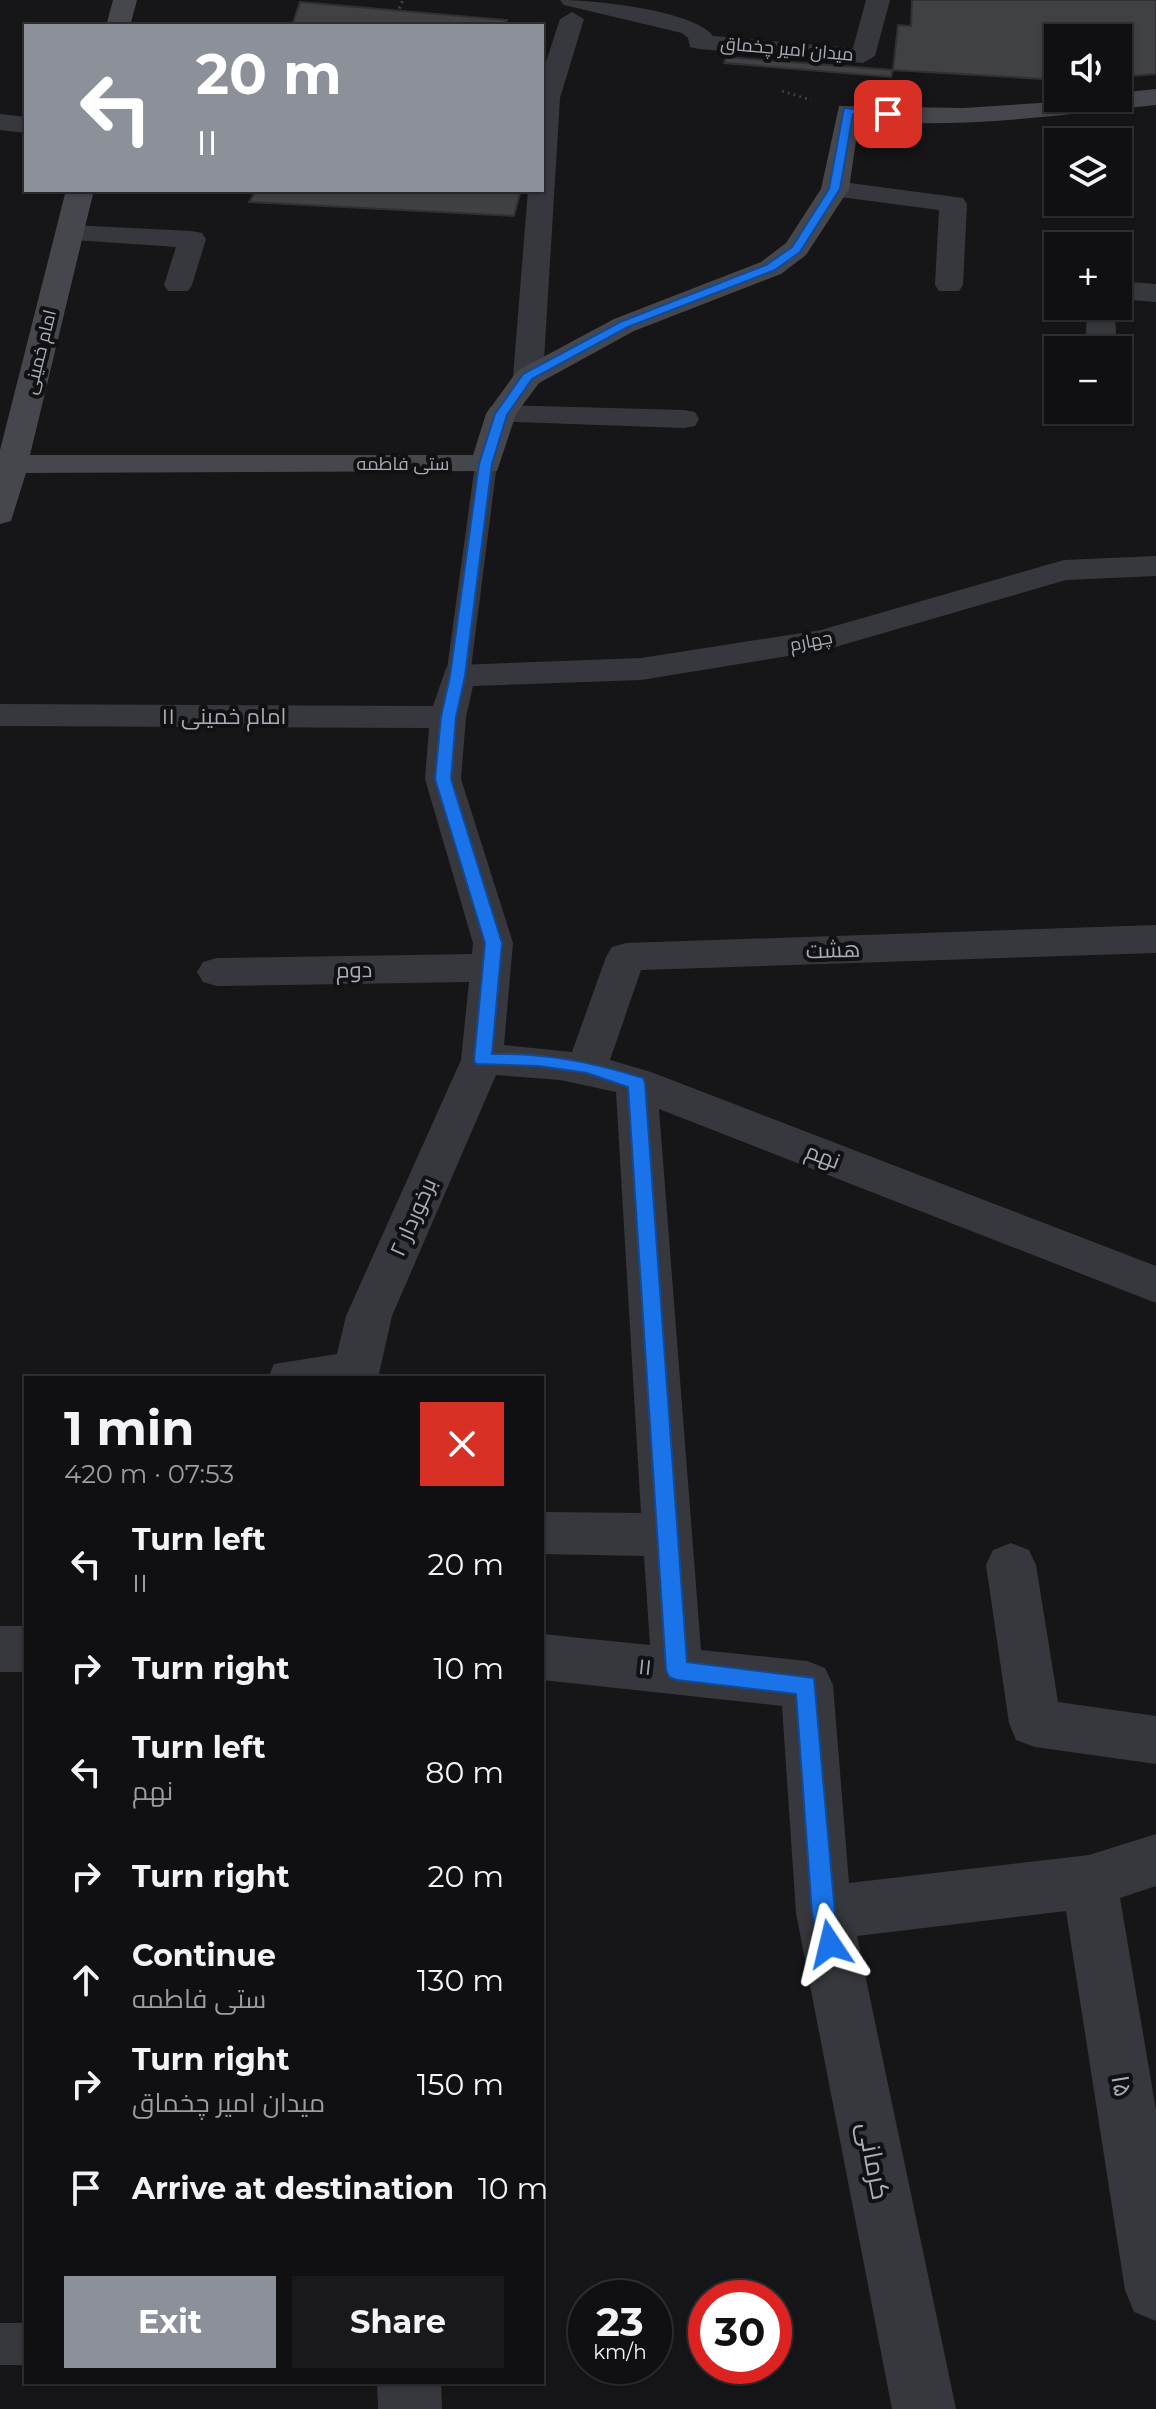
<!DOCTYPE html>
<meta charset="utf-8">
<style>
:root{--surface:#101012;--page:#19191b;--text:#f1f3f6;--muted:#9c9d9f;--line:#303032;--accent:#8c9099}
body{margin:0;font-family:Montserrat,Cairo,sans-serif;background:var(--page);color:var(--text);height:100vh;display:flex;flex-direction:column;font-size:30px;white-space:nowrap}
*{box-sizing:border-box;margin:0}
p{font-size:26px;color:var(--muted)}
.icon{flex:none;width:44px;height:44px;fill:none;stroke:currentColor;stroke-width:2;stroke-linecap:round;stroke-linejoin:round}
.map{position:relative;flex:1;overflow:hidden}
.drawer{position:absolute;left:24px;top:1376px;width:520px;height:1008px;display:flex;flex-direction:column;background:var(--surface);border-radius:0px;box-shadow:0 2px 6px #0004,0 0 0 2px var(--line)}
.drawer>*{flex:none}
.hud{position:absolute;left:24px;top:24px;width:520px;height:168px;border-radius:0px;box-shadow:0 2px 6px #0004,0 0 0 2px var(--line);background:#8c9099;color:#fff;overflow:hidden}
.controls{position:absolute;left:1044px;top:24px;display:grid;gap:16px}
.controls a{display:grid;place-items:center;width:88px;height:88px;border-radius:0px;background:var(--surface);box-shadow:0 2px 6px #0004,0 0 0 2px var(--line);font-size:40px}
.speed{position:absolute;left:568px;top:2280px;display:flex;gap:16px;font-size:40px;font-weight:700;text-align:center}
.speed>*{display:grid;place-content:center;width:104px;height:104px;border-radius:50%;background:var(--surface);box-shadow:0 2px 6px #0004,0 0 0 2px var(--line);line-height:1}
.speed small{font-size:20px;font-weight:400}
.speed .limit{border:12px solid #d22;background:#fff;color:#111}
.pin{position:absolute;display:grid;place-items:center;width:68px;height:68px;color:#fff;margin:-34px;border-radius:16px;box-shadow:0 4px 12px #0006}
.me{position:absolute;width:88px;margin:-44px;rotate:350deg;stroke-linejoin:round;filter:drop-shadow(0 0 6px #0008)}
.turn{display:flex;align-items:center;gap:28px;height:168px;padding:0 40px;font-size:36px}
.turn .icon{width:104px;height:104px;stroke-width:2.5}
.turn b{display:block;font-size:56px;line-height:68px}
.round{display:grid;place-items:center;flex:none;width:84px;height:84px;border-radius:0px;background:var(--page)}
.overview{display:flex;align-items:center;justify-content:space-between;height:136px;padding:0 40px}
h1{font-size:48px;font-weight:700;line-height:60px}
.button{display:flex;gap:16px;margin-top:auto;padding:16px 40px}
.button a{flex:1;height:92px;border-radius:0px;background:var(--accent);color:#fff;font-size:32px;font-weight:700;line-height:92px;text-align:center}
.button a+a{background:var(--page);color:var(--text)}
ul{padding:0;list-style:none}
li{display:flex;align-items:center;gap:24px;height:104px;padding:0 40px}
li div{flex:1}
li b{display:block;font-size:30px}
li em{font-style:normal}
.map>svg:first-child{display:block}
.building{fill:#404145;stroke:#303034;stroke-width:2}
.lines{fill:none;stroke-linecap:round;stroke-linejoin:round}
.path{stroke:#3d3f44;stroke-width:3;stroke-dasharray:2 4;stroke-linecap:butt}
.lane{fill:#37383d;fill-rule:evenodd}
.street{fill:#37383d;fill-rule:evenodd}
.secondary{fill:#45474d;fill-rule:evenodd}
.route{fill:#1a73e8;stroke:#114b97;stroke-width:2}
.labels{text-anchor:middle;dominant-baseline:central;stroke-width:8;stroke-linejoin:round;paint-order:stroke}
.far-street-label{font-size:18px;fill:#a8adb8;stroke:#111113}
.street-label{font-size:22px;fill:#a8adb8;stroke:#111113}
.near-street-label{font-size:26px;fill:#a8adb8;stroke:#111113}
</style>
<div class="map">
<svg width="1156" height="2409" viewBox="0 0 1156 2409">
<rect width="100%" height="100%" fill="#161618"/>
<path class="building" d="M912,0h244v74l-38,3v-39h-60v42l-165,-10 5,-45 13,1z
M300,2l207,18 -3,6h-212z
M726,57l128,10 39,3 -2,7 -167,-14z
M256,190h265l-7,26 -265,-14z"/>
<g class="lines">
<path class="path" d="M392,25l11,-25
M782,91l29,9"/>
<path class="lane" d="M486,458l11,6 -27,212 -12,7 -12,-7 29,-212z
M0,2323h26v42h-26z"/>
<path class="street" d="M560,0c32,0 134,10 153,36l140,12 13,-48h24l-15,56 -12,7 -164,-14 -9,-2 -2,-9 -6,-5 -118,-28z
M572,12l12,7 -24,79 -17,279 -4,6h-22l-4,-6 15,-187h14v-116l18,-55z
M0,114l26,3v16l-26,-3z
M835,181l128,17 4,6 -4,81 -4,6h-20l-4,-6 4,-75 -114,-15 -4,-6 4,-6z
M70,225l122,6 10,2 4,6 -14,46 -4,6h-20l-4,-6 12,-38 -116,-8 -4,-6 4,-6z
M1118,281l38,3v18l-38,-3z
M1087,306h28l1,30 -5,6h-20l-5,-6z
M501,405l183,5 11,2 4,7 -4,7 -11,2 -194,-7 -4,-7 4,-7z
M1156,556v20l-90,4 -241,70 -184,30 -168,6 -7,31 -5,62 52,164 -9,102 68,7 34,-95 6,-10 14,-4 530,-18v28l-515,17 -31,90 41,12 505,194v37l-497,-194 42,541 106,11 18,7 8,17 16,198 240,-28 67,-21v52l-36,12 36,212v211l-22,-9 -9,-22 -59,-379 -209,25 99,473h-64l-96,-496 -14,-207 -240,-26v-46l108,11 -6,-89 -102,-2v-42l99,1 -25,-421 -56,-12 -64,-5 -104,241 -14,62h-110l6,-14 63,-10 9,-38 115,-256 8,-78 -252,4 -14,-4 -6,-10 6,-10 14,-4 255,-4 1,-11 -48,-164 4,-51 -429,-2v-22l433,2 13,-38 12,-3 183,-7 180,-28 243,-70z
M1011,1543l18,7 7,15 22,137 98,14v48l-121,-17 -19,-7 -7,-17 -23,-158 7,-15z
M0,1626h26v46h-26z
M377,2382h64l1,27h-64z"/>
<path class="secondary" d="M113,0h24l-7,26h-24z
M1156,89v16c-99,10 -197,25 -297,15l-10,69 -43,66 -25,19 -147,57 -95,52 -23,31 -19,57 -471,2 -15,48 -11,3v-74l66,-260h28l-64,265h443l13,-41 31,-43 97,-52 147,-57 25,-19 35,-54 18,-83 124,2 155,-10v-5z"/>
</g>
<path class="route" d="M844,108l49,6 -5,3 -35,-3 -13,75 -40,63 -25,18 -147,57 -96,52 -25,36 -15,49 -27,212 -9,41 -5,62 51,164 -10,111c54,-1 99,8 151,24l2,5 42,579 127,16 21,235 7,31 -4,8 -8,4 -8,-4 -10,-39 -16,-219 -119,-14 -8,-3 -3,-7 -38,-583 -41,-14 -48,-7 -63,-2 -2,-4 11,-117 -50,-164 6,-62 9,-41 29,-212 16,-50 28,-40 97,-52 146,-57 26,-18 37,-58z"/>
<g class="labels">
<g class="far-street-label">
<text transform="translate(787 49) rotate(5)">میدان امیر چخماق</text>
<text transform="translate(40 352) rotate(-76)">امام خمینی</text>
<text x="403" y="464">ستی فاطمه</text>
<text transform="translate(811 641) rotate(-11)">چهارم</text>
</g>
<g class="street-label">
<text x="224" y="716">امام خمینی ۱۱</text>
<text transform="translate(833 950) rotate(-2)">هشت</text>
<text transform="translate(354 970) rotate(-1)">دوم</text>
<text transform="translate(823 1156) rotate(21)">نهم</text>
<text transform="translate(413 1217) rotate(-66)">برخوردار ۲</text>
<text transform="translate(645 1667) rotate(6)">۱۱</text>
</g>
<g class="near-street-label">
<text transform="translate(1122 2086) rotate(81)">۱۵</text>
<text transform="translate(874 2161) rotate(79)">کرمانی</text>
</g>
</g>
</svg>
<div class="controls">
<a><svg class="icon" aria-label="sound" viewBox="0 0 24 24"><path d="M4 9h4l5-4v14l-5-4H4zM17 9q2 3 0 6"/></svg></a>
<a><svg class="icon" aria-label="layers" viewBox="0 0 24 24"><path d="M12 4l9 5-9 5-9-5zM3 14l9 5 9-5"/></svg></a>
<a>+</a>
<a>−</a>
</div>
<div class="speed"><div>23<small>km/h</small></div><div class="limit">30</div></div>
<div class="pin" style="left:888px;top:114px;background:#d93025"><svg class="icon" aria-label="arrive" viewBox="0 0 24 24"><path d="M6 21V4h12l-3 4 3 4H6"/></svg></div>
<svg class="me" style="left:830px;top:1944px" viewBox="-20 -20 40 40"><path d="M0-17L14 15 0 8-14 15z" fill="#1a73e8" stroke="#fff" stroke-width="4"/></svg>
<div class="hud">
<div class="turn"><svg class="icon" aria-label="left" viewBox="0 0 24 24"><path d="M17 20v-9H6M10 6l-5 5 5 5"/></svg><div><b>20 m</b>۱۱</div></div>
</div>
<section class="drawer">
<div class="overview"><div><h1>1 min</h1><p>420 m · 07:53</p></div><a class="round" style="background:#d93025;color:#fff"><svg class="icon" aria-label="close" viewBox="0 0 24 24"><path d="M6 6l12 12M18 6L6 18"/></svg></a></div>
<ul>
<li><svg class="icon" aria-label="left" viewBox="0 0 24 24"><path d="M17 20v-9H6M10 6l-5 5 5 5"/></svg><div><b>Turn left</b><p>۱۱</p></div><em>20 m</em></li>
<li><svg class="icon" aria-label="right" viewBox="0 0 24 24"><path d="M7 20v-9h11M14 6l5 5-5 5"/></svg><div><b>Turn right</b></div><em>10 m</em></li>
<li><svg class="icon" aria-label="left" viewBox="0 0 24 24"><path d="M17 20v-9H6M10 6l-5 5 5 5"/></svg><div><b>Turn left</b><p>نهم</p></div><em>80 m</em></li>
<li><svg class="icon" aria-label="right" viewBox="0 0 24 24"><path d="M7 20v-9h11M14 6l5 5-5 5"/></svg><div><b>Turn right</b></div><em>20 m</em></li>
<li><svg class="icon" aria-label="ahead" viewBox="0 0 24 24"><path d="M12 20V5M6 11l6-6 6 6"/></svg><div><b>Continue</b><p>ستی فاطمه</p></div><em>130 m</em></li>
<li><svg class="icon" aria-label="right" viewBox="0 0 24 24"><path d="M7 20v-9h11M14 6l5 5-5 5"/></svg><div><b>Turn right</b><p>میدان امیر چخماق</p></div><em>150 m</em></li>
<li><svg class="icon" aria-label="arrive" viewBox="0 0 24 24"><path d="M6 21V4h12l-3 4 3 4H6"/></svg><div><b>Arrive at destination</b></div><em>10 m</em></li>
</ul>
<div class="button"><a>Exit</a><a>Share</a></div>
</section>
</div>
